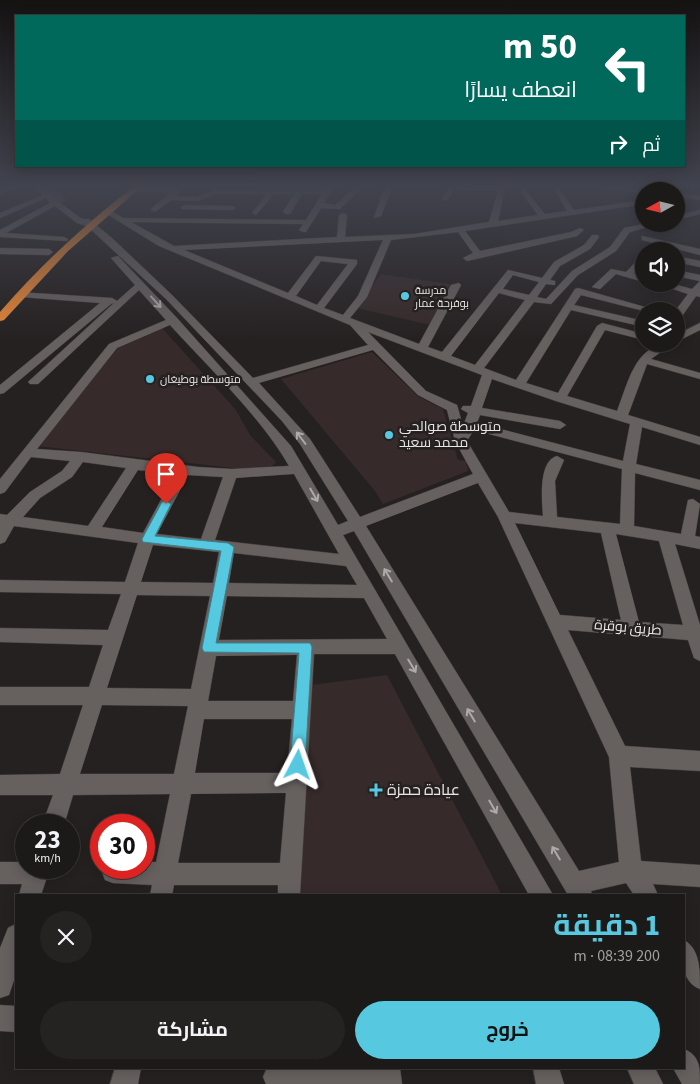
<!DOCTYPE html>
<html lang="ar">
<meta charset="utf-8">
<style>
:root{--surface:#1c1919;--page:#252222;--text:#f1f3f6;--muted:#a0a0a2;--line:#3a3838;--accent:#56c9e0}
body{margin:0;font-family:"Source Sans 3",Cairo,sans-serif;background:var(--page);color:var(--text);direction:rtl;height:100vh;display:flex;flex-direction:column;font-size:19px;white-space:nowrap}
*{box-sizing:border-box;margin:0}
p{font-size:16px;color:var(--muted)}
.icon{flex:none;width:28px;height:28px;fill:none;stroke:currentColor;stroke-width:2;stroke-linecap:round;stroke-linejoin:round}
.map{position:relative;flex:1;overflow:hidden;direction:ltr}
.panel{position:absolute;left:15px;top:894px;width:670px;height:175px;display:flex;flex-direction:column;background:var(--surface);border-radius:0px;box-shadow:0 2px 12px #0003,0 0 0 1px var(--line);direction:rtl}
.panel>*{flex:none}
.banner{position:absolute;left:15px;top:15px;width:670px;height:152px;border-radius:0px;box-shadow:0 2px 12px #0003,0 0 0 1px var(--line);direction:rtl;background:#00695c;color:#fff;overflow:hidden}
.needle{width:32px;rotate:262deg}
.controls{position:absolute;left:635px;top:182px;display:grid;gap:10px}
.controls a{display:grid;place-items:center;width:50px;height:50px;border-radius:50%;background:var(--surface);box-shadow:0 2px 12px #0003,0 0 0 1px var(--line);font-size:25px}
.speed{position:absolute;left:15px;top:814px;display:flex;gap:10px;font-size:25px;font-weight:700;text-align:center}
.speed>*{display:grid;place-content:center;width:65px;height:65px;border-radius:50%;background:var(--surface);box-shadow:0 2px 12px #0003,0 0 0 1px var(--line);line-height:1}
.speed small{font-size:12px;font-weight:400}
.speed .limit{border:8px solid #d22;background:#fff;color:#111}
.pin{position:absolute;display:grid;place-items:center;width:42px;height:42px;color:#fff;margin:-51px -21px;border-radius:50% 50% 50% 0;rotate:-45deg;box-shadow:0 0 5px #0007}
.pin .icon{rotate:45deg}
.me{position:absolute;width:55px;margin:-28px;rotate:4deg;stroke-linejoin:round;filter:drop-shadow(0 0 4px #0008)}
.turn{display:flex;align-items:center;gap:18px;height:105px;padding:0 25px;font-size:22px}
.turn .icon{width:65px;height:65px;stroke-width:2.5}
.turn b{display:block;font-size:35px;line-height:42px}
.then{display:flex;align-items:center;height:48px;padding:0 25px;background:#0003;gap:10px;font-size:19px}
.round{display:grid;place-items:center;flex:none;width:52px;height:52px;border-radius:26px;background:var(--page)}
.overview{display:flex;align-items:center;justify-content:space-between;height:85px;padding:0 25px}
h1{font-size:30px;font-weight:700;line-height:38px;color:var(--accent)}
.action{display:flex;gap:10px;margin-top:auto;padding:10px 25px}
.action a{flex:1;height:58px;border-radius:30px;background:var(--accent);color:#111;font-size:20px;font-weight:700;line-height:58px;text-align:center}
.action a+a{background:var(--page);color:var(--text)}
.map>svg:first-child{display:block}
.built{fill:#362a2a}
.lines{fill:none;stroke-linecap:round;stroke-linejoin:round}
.river{fill:#634871;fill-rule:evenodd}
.minor-casing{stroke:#44403f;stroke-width:1}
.highway-casing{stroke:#44403f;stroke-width:1}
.minor{fill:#66605f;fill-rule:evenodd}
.highway{fill:#e98635;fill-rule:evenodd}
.oneway{stroke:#afaaa9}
.route{fill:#56c9e0;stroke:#388392}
.poi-dot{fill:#56c9e0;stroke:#262121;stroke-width:2}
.labels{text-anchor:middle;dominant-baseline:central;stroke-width:5;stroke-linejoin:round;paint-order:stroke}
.far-poi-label{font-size:11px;fill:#eae6e6;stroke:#262121;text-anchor:start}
.poi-label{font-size:14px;fill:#eae6e6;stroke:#262121;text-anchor:start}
.street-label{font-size:14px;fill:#eae6e6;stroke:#262121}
.near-poi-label{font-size:16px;fill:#eae6e6;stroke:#262121;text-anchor:start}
</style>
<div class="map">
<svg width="700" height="1084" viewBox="0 0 700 1084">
<rect width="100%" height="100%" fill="#262121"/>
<path class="built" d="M381,274l69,10 -20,41 -73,-17z
M162,328l74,82 14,25 26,27 -7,7 -9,2 -223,-25 81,-98z
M372,352l47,45 24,12 15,51 8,1 2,10 -85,33 -8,-13 -94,-112z
M387,675l115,220h-204l14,-210z"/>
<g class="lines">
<path class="river" d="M43,188h12l11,12 -6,4 -5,-1z"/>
<defs>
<path id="minor" d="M6,188h9l-15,6v-4z
M36,188h8l14,13 24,18h7l23,19 60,57 81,83 115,-33 -18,-20 -191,-79 -57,-35 7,-2 14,9 183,2 16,-26h-20l-12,20h-3l-4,-2 11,-18h-20l-18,21 -4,-2 15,-19h-51l-19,7 -26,-1 -16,12 -4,-2 1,-2 19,-16h-38l-3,-4h48l4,2 -7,6 21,1 19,-7h110l2,-2h6l-9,15 11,2 19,-17h8l-22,21 -19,-1 -15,24h-3l-4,-2 4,-6 -172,-2 43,24 163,-9 2,-22 4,-2 4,2 -2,22 69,-3 75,-12 9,-31 -40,-1 -3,-2 -7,12h-6l6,-12h57l-7,33 40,-6 -20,-27h6l21,26 22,-3 -14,-23h6l15,22 70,-10v4l-179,27 15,20 91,-19 9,-4 4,2 -7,6 -110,25 -4,-3 10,-5 -15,-21 -67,8 -24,57 -17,21 69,26 32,-59 8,-2 2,2 -33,62 14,5 66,-82 34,8 12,-16 30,-17 8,-10h6l1,2 -9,12 -30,17 -10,14 5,1v4l-9,-1 -9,13 9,2 26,-28 38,-24 14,-19 20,-4h14l-28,8 -14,19 -38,24 -27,29 -17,-2 -50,66 32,12 59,-91 3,-1 81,23h-15l-63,-16 -7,10 70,16v6l-73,-17 -45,73 32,10 39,-67 5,-3 42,11v6l-39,-10 -38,66 50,15c11,-27 18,-69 55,-67l-21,15 49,14v6l-53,-15 -19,51 72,22v8l-58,-18 -6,37 64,16v10l-65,-17 -1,53 47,8 7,-34 5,-1 7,5 -5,32 5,1v12l-25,-5 25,81v36l-6,-3 -6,-18 -120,-10 57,116 75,5v20l-70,-4 11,94 59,4v22l-47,-3 5,11h-24l-8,-12 -35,8 1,4h-24l-214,-364 -11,4 210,360h-24l-134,-241h-81l-14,241h-22v-10h-104l-2,10h-22l2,-10 -39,-2 -8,-3 -3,-8 2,-4h40v-6h12l14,-68 -97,1 -9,30h-22l11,-30h-53v-20l60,-1 23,-69h-83v-18h89l14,-42 -103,-3v-14l108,2 13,-36 -121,-2v-12l125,2 13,-39 -124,-17 -9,16 -5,2v-30l7,1 23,-23 32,-21 8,-10 -39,-4 -26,35 -5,2v-15l109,-135 57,-24 -27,-30 -101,94h-8l-2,-2 86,-79 -3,1 -107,89 -4,1v-9l100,-82 -79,-6 -3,-1v-4l94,6 5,3 18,-16 -24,-27 7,-2 59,62 114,128 47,79 10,-4 -48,-77 -18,-23 -116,-122 -79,-73 -10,-3 -22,-17 -49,27 58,4 4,2 -1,2 -67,-4v-7l50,-27 -4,-5 -46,20v-5l43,-18zM383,240l-25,56 -15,19 -19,-7 33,-44v-4l-41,-4 -28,37 -104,-43zM321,261l27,3 -31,41 -21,-9zM513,275l26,7 -10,13 -26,-6zM499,293l26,7 -50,65 -24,-9zM170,325c38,42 92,93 119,141l-57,3 -34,-2 -117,-15 -44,-3 80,-101zM368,332l114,43 -11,31h-8l-2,3 7,4 -5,13 -6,-21 -31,-14zM373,350l45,45 29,15 8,31 18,33 -113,43 -50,-78 -51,-56zM492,379l64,22 74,23 -7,37 -146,-38 3,-8 80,14 6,-4 -6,-4 -78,-13zM474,430l148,39 -2,55 -63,-7 -2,-36 9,-21 -7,-4c-19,5 -15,45 -14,60l-34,-4 -42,-71zM83,462l43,6 -38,58 -65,-9 17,-19 32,-21zM138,470l37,4 -32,59 -41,-6zM294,474l45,80 -124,-14 21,-62zM188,475l35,2 -22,62 -44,-5zM478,483l20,34 111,240 10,105 -40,9 -213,-345zM515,523l86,10 20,87 -61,-5zM616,534l43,7 24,84 -44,-3zM153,545l66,7 -6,31 -72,-1zM234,553l112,13 11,19 -128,-2zM137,595l73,1 -19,93 -84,-1zM227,596l137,2 23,41 -168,1zM297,655l-4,46h-85l8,-45zM102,705l86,1 -14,68h-94zM204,719h88l-5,54h-92zM286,793l-6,70h-102l13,-69z
M384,188h8l-11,28 -7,2z
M601,188h26l22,3 -5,2z
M676,192l24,4v4l-24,-4z
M185,205l47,1 4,2 -4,2 -50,-1 -1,-2z
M700,210v4l-24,6v-4z
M642,236l58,13v6l-58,-15z
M0,248l49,1 4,3 -4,3 -49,-1z
M644,253v9l-10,12 10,2v6l-28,-8 -16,15 -8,-2 19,-18 15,3z
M676,256l24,5v6l-24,-5z
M676,270l24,5v6l-24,-5z
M700,281v16l-4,-1 -16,23 -4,1 -1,-9 13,-17 -30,-10h15l19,5z
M700,323v7l-24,12v-7z
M0,862h26v6h24l-9,27h-22l3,-11h-22z
M16,924v50l-7,21 -9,3v-50l8,-20z
M684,940c16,9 16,30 16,49 -20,-8 -17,-30 -16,-49z
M0,1005l16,1v26l-16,-1z
M684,1049c16,7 16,18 16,35h-18l-9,-16h11z
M115,1068h26l-3,16h-28z
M267,1068h133l2,16h-136l-3,-7z
M533,1068h26l5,16h-28z
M627,1068h28l8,16h-29z"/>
<path id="highway" d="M132,188h8l-72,63 -64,69 -4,1v-9c40,-46 84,-87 132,-124z"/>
</defs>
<use href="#minor" class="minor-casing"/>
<use href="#highway" class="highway-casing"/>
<use href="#minor" class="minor"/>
<use href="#highway" class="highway"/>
</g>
<defs><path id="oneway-shaft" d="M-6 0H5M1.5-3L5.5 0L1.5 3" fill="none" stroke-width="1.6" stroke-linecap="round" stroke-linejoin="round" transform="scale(1.25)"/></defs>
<g class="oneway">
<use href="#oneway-shaft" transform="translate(156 302) rotate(48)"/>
<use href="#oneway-shaft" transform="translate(301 438) rotate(-127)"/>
<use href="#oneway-shaft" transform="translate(314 495) rotate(60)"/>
<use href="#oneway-shaft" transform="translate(388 575) rotate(-121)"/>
<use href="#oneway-shaft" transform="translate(412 666) rotate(59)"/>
<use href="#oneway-shaft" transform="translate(471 715) rotate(-121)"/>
<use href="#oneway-shaft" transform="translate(493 807) rotate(60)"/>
<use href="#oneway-shaft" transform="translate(556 853) rotate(-121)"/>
</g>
<linearGradient id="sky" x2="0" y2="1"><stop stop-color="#151212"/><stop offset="0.55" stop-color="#41434e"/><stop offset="1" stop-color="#41434e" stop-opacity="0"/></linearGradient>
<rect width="700" height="339" fill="url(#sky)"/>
<path class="route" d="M166,501l5,3 -16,32 73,7 6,4 -18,96h94l2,4 -7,118 -2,5 -5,2 -5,-2 -3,-5 9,-112 -95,-1 -2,-4 19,-97 -78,-9 -1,-3 20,-37z"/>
<g class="poi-dot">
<circle cx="405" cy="296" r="5"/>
<circle cx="150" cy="379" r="5"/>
<circle cx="389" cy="435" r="5"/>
<path d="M373.5 782.5h5v5h5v5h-5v5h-5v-5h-5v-5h5z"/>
</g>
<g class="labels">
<g class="far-poi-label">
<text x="415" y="290">مدرسة<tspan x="415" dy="13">بوفرحة عمار</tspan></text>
<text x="160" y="379">متوسطة بوطيغان</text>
</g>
<g class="poi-label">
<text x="399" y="427">متوسطة صوالحي<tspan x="399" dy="16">محمد سعيد</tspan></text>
</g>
<g class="street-label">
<text transform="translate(628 628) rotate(5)">طريق بوقرة</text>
</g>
<g class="near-poi-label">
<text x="387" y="790">عيادة حمزة</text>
</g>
</g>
</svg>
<div class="controls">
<a><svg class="needle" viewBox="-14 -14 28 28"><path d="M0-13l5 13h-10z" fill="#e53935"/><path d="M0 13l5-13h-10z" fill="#a0a0a2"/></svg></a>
<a><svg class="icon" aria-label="sound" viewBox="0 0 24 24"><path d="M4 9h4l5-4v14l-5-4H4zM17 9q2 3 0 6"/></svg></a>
<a><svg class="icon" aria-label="layers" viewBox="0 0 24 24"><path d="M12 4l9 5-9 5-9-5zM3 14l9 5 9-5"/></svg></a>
</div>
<div class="speed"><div>23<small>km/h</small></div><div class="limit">30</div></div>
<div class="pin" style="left:166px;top:504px;background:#d93025"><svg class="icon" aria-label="arrive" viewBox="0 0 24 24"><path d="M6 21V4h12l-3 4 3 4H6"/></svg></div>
<svg class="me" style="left:298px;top:765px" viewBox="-20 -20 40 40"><path d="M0-17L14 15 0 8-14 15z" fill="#56c9e0" stroke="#fff" stroke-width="4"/></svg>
<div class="banner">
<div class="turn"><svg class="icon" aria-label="left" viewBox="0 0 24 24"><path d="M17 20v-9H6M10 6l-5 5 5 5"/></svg><div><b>50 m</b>انعطف يسارًا</div></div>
<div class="then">ثم<svg class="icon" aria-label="right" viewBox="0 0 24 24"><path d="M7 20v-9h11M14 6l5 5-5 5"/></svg></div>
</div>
<section class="panel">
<div class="overview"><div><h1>1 دقيقة</h1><p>200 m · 08:39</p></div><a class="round"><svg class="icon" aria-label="close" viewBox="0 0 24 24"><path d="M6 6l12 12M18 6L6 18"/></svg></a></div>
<div class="action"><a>خروج</a><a>مشاركة</a></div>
</section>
</div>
